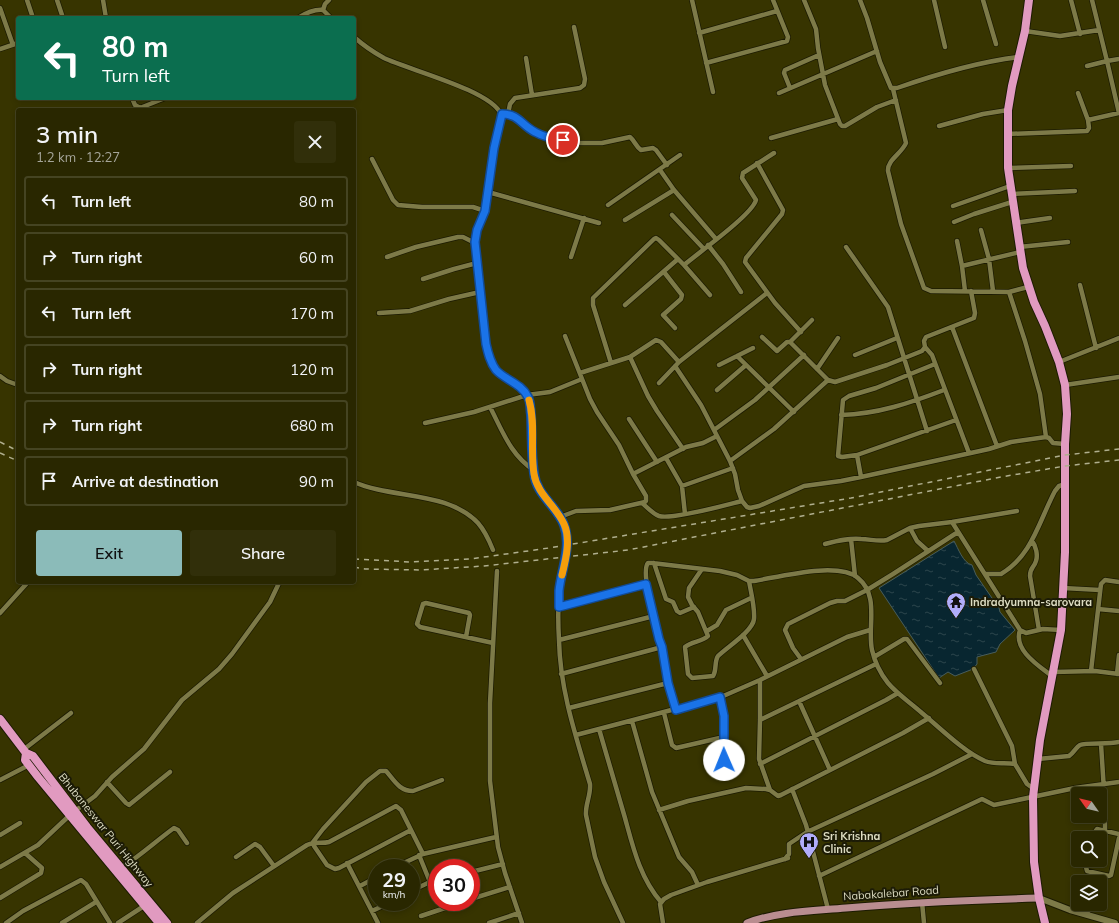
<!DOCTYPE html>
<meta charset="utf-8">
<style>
:root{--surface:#292700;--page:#312f0a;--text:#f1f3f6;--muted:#a5a599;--line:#454422;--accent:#8bbbb9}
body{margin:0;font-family:Mulish,sans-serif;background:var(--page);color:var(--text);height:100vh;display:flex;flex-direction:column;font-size:15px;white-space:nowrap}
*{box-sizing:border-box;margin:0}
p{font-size:13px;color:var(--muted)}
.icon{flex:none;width:22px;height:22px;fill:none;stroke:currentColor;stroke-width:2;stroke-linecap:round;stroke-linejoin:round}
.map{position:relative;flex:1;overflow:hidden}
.side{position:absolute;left:16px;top:108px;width:340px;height:476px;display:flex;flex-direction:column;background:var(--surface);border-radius:4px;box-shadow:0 2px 6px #0003,0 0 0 1px var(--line)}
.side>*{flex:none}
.top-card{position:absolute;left:16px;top:16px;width:340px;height:84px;border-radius:4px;box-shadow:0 2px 6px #0003,0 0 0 1px var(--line);background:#0b6e4f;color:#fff;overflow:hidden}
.needle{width:26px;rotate:304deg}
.tools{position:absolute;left:1071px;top:787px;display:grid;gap:8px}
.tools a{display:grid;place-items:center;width:36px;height:36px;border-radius:4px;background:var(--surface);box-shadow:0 2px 6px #0003,0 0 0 1px var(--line);font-size:20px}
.speed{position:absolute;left:368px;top:859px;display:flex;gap:8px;font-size:20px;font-weight:700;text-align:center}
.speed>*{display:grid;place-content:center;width:52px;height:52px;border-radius:50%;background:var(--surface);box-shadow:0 2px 6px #0003,0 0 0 1px var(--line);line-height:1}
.speed small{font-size:10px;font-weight:400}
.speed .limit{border:6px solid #d22;background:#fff;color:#111}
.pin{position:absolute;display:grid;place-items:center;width:34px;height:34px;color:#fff;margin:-17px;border:2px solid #fff;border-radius:50%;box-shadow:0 1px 4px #0007}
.me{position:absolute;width:44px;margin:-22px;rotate:359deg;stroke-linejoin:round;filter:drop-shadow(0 0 3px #0008)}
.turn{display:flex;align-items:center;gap:14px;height:84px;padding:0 20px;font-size:18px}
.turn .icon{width:52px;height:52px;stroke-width:2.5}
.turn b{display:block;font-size:28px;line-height:34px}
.round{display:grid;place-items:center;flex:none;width:42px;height:42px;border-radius:4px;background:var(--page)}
.headline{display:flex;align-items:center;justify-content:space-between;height:68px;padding:0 20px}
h1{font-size:24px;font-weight:600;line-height:30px}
.action{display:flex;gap:8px;margin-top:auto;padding:8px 20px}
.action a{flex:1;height:46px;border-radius:4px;background:var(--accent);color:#111;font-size:16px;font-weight:600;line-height:46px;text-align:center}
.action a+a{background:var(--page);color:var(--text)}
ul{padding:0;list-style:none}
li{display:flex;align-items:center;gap:12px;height:50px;margin:0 8px 6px;padding:0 12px;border:2px solid var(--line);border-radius:4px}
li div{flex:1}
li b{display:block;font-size:15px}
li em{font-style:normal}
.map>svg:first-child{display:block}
.water{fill:url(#water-ripples);stroke:#485d5c}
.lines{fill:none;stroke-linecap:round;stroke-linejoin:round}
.street-casing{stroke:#1c1b02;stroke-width:6}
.secondary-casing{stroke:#1c1b02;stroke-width:8}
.primary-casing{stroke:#1c1b02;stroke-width:9}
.highway-casing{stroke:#1c1b02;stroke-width:10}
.street{stroke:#7d7a48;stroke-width:4.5}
.secondary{stroke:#7d7a48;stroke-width:6}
.primary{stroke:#b98d90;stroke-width:7}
.highway{stroke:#e19ac0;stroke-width:8}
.rail{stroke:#b0af8e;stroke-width:1.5;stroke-dasharray:5 5;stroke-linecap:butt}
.route-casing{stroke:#114b97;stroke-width:10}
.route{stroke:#1a73e8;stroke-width:7}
.slow{stroke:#f59e0b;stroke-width:7}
.labels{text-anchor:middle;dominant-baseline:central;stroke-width:4;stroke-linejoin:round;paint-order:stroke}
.poi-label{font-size:11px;font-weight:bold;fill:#dddcc2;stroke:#1c1b06;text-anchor:start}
.street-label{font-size:11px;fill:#dddcc2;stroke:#1c1b06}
</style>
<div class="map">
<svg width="1119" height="923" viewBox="0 0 1119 923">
<defs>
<pattern id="water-ripples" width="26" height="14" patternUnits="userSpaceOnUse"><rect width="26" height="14" fill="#082630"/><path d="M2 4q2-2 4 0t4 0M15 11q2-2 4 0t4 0" fill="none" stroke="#2c454c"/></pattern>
</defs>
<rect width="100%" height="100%" fill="#373400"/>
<path class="water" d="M954,541c4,7 9,22 18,24l4,10 18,26h6l-2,3 2,8 15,18 -15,14 -4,8 -19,5v7l-4,5 -18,7 -7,-4 -9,6 -60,-90z"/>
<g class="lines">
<defs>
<path id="street" d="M27,0l6,18
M57,0l6,18
M103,0l3,18
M329,0l-4,4 -2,6 8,8
M692,0l21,92
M804,0l12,29 2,19 7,37 15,39 2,2h3l32,-19 19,-7
M860,0l7,18 13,44 11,26h6c40,-14 80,-26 122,-31
M934,0l11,47
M983,0l13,44
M1071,0l9,34
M1092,0l15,61 12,-2
M0,8l13,37
M298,18c8,-5 16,-9 25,-8
M1025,31l35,5 39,-6
M699,33l78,-22
M354,37c9,8 19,15 30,21 25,12 106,32 117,56l-7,34 -9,63 -8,19 -2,13 11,101c2,9 4,18 10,25 9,11 24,14 31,27 4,7 4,14 4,21 2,19 0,39 3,58 4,22 28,35 32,57 4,20 -5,40 -7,60 -1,16 -1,32 0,48 1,50 17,97 31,144 1,11 -5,21 -4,31l9,42 9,25 19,41
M0,49l18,-6
M526,58l6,37
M706,63l81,-22 1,-4 -15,-37
M1087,66l20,-5 12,52
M790,88l-6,-15 1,-3 34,-15
M893,89l13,54c-4,10 -19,17 -18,28l13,53 23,64 7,3 78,1 19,-5
M779,93l98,-42
M132,98l3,7 5,3 25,-10
M501,114l12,1 23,18 13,5 28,5h25l28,-6c5,4 6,10 11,13l12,-2 3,2 11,15
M508,114l2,-10 5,-6 65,-10 4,-3 1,-6 -11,-52
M1088,120l31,-7
M939,126l44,-12 25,-4
M1007,134l80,-3 2,-3 -1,-8 -10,-27
M771,138l67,-19
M372,159l21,41 5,5 24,2h51l12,4
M757,163l26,47 -1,4 -36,44 -1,4 30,41 26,29
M1008,168l63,-2
M660,170l14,20 42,49
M488,192l111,31
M1011,194l64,-3
M608,205l72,-50
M953,206l57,-20
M672,215l32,34
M625,220l49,-30
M954,222l20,-8 38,-12
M1015,223l35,-5
M981,230l8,29 4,32
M957,241l5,25 3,25
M708,245l15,19 18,28
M846,247l42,60 39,124
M1019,247l49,-5
M387,257l29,-10 42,-10h5l12,6
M571,257l13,-39
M684,265c14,-12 68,-50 72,-65l-14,-22 1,-5 31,-20
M962,266l58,-14
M664,272l18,23 -1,4 -18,16 12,13
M423,279l31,-10 23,-6
M1080,285l16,63
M1009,292l16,49 15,53 6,43
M625,305l53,-46
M379,313l31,-2 39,-12 31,-7
M952,327l45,119
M565,336l25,63 7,13 22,33 14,29
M762,337l15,14 10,-9h3l38,38 7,2 52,-17 35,-14 3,-4 -1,-6 2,-4 48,-19 1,-5 -4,-22
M790,342l22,-22
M925,347l7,8 37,98
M855,355l42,-17
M737,356l57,56
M630,357l18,39 9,15 26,38
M1059,362l60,-24
M611,363l-18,-58v-7l61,-59 2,-1 3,2 25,25 26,30
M935,364l-59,24 -27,8 -6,4 -5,56 4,1 15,-2 99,-35
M719,365l34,-17
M675,366l26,39 29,56 5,13 3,16 4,11 5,6 3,1 9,-2 45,-20 37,-5 20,-4 128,-28 22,-7 35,-5 3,1 4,5 12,1
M817,369l21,-31
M580,373l50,-16 26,-17 5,2 18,20
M0,376l7,5 11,4
M659,383l20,-21 88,-69
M1065,385l54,-8
M717,390l29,-25
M490,407c12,23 21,49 44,63
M841,415c37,-1 69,-12 103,-25
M629,419l28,43
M425,423l49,-11 53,-17 23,-3 32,-13
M714,430l41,-30 49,-45
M857,455l4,22
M666,458l16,28 3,28
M730,461l44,-32 54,-49
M354,482c38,17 94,9 124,41 7,8 11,17 15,27
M682,486l51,-18
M642,503c5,4 11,11 17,13 13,4 67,-11 83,-15
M560,517l16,-6 34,-1 35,-8 1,-1v-5l-13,-22 53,-27 17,-4 14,-7
M952,522l68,108 6,3 17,-4 18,1
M910,528l7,13 11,10
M851,539l4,37
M1032,541c4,5 6,14 4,20 -2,7 -6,6 -6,15l9,54
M825,544c12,-3 23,-6 36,-5 9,0 17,3 26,1l23,-12 9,-2 33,-4 65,-11
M654,563l12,36 7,3 4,9 3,2 14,-6
M702,569l-13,19 -1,9 4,8 6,7 10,24c-6,6 -16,5 -23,11l3,27 4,4 21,-2c4,-6 1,-14 5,-20 9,-9 35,-25 36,-37 1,-12 -3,-26 -5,-38
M497,571l-7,132v78l8,66 7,26 17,50
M986,574h15c31,-18 38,-53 54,-83l4,-5 7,-2
M1063,588l37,2
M559,607l87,-23
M1098,609l21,2
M0,613l28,-31
M1020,630c-7,20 19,36 32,46
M707,631l10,-6 9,-15 25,-12
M743,635l24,41
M466,637l4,-22 -1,-2 -43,-10 -3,1 -6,20 3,3 73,16
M559,640l95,-24
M874,657l30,-18h3l33,44
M801,659l-8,-11 -8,-18 3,-6 42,-21 7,-2h8l22,-11 26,-16 65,-42
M974,669l38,77 3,18
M1091,671l10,-87 4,-4 14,2
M1053,672l42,-1 24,3
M561,674l101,-27
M1117,674l2,-19
M760,680v40l-1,39 11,31
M721,697l3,19 1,56
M799,701l31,69
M569,708l99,-25
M676,710l-8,-27 -6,-36 -3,-8c-3,-13 -19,-67 -11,-76h4l68,8 17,4 12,6h5c25,-4 84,-20 104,-3 22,18 9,49 14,72 3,13 8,23 16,33 9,11 23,20 34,30 18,15 42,39 63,48 10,4 20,1 30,3l12,20 7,5
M664,713l8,32 4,3 48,-11
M760,720l116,-56
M632,721l20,71 27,65 13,15 6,13
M599,729c9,30 17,59 26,89 8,29 15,60 36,84
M576,735l145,-38 39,-17 87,-43 23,-7
M1101,744l4,62v25
M23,750l48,-37
M1038,759l31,-3c5,-3 7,-9 11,-11 7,-3 29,0 39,-3
M760,764l126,-64 12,-7
M0,780l29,-15
M107,782l19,21 3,2 41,-33
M792,789l14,36 22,84
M659,810l29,-9 58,-13 20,1 4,1 8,6 3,-1 122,-62 26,-15
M75,811l20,-15 17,-19 32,-28 38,-49 37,-31 13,-15 38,-52 9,-19
M411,830l-72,38 -4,1 -8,-4 -13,-19 -1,-4 10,-13 43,-47 14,-11h6c8,9 13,20 27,20l29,-11
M0,835l20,-12
M1093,838l1,-5 3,-4 22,5
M419,855l11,27
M236,857l19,-13 5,3 14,19
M785,859l4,-5v-10l18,-12 126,-58 39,-20
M1088,860l-2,7 1,4 22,5 2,-1 8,-37
M347,863l31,60
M0,867l38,-22 32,-30
M121,868c19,-12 35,-27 53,-40l4,2 9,13
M393,868l30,-14 73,-17
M471,872l32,-8
M819,876l163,-77 12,6 81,-17 44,-6
M1094,882l2,-8
M360,886l17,-9
M411,891l19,-9 7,-2
M0,898l41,-25 1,-5 -17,-15
M471,899l39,-12
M922,902l2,21
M372,911l19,-9
M1087,915l2,-11
M421,916l42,-14
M6,923l17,-12 58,-31 5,4 24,39
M62,923l34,-21
M118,923l26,-17
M197,923l36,-30 74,-48c8,-4 14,-1 22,-3l67,-36 5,4 22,44
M489,923l30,-10
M663,923l-3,-19 4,-5 7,-4 36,-13 81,-24"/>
<path id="secondary" d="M1039,898l31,12 45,13"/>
<path id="primary" d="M747,923c32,-12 66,-12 99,-15 65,-6 128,-8 193,-10"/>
<path id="highway" d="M1029,0l-4,31 -13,55 -4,24v58l15,100 11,34 11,24 14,36 6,23 2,29 -2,30v108l-4,78 -21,110 -7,57 1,65 5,36 6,25
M0,719l26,34 7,3 54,71 80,96
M26,753l-1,7 13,17 121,146"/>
</defs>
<use href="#street" class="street-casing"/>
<use href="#secondary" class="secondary-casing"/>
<use href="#primary" class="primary-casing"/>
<use href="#highway" class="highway-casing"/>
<use href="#street" class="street"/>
<use href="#secondary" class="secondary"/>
<use href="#primary" class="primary"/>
<use href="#highway" class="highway"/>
<path class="rail" d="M0,442l18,9
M0,453l18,8
M354,559l57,3 59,-3 79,-11 302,-50 214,-43 54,-6
M354,567l11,2 56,1 63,-4 144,-16 373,-73 64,-11 54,-6"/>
</g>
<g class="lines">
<defs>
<path id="route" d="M563,140c-10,-1 -19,-3 -28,-8 -14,-7 -16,-18 -33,-18l-8,34 -9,63 -8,19 -2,12 11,102c2,9 4,18 10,26 9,10 25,13 32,27 3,6 2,12 3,18 1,19 0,39 3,58 2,22 23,33 30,52 8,22 -3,45 -5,66 0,5 0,11 0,16l87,-23 13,55 3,8 6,36 8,27 44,-13 4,19v44"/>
</defs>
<use href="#route" class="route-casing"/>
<use href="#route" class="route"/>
<path class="slow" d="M529,400c7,24 1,50 5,74 3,20 22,32 30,50 7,15 2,35 -2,51"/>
</g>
<defs>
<symbol id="temple-pin" viewBox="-11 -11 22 30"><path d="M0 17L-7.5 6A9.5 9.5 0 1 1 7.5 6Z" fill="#b1adfa" stroke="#1c1b06"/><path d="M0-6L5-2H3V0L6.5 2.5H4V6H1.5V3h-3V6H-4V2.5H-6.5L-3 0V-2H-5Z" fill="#111"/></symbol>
<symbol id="hospital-pin" viewBox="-11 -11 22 30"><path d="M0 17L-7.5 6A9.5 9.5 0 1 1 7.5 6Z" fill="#b1adfa" stroke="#1c1b06"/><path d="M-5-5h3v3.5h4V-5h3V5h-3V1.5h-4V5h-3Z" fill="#111"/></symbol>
</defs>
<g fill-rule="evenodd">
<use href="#temple-pin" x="945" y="591" width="22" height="30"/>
<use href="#hospital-pin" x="798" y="831" width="22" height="30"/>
</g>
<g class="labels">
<g class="poi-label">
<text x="970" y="602">Indradyumna-sarovara</text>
<text x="823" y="836">Sri Krishna<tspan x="823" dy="13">Clinic</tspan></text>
</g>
<g class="street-label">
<text transform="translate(106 830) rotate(51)">Bhubaneswar Puri Highway</text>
<text transform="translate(891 893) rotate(-4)">Nabakalebar Road</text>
</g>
</g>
</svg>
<div class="tools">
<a><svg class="needle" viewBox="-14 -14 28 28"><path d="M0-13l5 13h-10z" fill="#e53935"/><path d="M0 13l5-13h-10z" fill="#a5a599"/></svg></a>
<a><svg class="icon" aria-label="search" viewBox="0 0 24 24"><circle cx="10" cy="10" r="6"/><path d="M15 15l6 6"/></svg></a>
<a><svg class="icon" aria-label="layers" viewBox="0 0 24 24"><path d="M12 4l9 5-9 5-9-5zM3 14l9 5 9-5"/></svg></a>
</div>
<div class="speed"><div>29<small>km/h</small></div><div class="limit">30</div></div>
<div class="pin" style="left:563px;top:140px;background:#d93025"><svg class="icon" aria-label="arrive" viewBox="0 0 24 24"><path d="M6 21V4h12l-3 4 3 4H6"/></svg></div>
<svg class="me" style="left:724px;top:760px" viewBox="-20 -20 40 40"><circle r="19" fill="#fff"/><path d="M0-13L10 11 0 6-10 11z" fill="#1a73e8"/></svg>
<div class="top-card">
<div class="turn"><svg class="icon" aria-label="left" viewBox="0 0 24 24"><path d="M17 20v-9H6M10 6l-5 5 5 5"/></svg><div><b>80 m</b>Turn left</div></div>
</div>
<section class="side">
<div class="headline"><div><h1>3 min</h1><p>1.2 km · 12:27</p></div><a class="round"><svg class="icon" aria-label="close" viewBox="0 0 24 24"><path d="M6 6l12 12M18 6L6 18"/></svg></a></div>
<ul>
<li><svg class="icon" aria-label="left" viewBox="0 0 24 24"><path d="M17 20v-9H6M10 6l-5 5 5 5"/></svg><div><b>Turn left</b></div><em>80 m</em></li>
<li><svg class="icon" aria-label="right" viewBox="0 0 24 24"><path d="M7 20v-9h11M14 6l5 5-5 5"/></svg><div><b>Turn right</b></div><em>60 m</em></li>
<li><svg class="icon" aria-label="left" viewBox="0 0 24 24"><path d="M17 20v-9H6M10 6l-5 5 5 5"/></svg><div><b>Turn left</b></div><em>170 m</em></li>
<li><svg class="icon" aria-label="right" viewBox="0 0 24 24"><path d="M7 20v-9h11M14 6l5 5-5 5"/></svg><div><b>Turn right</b></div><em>120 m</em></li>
<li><svg class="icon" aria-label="right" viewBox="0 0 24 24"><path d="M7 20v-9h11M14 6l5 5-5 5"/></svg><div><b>Turn right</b></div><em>680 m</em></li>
<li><svg class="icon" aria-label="arrive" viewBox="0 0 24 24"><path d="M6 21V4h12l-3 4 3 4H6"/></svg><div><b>Arrive at destination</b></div><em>90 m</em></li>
</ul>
<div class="action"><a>Exit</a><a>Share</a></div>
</section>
</div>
